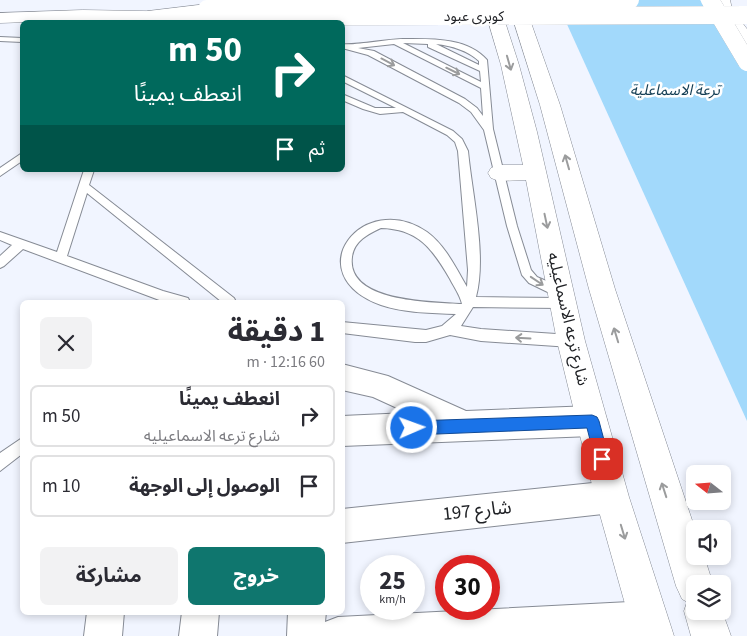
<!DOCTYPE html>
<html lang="ar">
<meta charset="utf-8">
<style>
:root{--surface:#fff;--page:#f2f2f3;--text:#2b2b33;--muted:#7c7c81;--line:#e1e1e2;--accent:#0f766e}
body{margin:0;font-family:"Source Sans 3","Noto Sans Arabic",sans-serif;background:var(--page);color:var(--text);direction:rtl;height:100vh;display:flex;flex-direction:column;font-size:19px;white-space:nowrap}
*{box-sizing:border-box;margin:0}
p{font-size:16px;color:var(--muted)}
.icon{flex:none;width:28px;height:28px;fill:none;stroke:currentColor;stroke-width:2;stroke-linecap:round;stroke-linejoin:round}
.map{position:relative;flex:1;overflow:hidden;direction:ltr}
.side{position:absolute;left:20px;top:300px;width:325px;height:315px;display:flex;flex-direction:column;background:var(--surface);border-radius:8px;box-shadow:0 2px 8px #0003;direction:rtl}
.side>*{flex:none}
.hud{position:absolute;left:20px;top:20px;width:325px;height:152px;border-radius:8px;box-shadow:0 2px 8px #0003;direction:rtl;background:#00695c;color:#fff;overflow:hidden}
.needle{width:32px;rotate:287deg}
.controls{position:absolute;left:686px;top:465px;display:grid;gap:10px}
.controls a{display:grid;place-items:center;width:45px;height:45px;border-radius:8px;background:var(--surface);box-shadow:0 2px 8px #0003;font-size:25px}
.speed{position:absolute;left:360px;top:555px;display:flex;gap:10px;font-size:25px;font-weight:700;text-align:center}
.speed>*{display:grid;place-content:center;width:65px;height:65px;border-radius:50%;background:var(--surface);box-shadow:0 2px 8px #0003;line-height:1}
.speed small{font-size:12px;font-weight:400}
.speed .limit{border:8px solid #d22;background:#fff;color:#111}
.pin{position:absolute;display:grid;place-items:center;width:42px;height:42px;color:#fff;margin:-21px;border-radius:10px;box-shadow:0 2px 8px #0006}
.me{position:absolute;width:55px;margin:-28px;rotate:88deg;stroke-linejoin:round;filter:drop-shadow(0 0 4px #0008)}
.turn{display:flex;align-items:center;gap:18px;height:105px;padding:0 20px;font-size:22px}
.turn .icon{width:65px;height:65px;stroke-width:2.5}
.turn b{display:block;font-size:35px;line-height:42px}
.then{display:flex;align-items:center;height:48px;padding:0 20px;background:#0003;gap:10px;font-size:19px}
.round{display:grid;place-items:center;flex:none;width:52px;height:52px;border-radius:8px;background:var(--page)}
.head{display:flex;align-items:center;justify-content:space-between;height:85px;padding:0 20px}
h1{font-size:30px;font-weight:700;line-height:38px}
.button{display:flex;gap:10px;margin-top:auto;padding:10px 20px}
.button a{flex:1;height:58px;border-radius:8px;background:var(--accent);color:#fff;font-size:20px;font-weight:700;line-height:58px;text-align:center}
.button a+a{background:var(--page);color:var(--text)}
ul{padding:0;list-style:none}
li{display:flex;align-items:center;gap:15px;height:62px;margin:0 10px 8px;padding:0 10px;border:2px solid var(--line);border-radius:8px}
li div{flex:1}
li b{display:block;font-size:19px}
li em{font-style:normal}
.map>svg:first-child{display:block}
.water{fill:#a2d9fb}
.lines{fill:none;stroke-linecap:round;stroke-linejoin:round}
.service-casing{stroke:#868b95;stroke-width:2}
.minor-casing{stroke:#868b95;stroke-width:2}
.primary-casing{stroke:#868b95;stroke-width:1}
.motorway-casing{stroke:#868b95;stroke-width:1}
.service{fill:#fff;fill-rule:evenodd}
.minor{fill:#fff;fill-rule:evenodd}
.primary{fill:#fff;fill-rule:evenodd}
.motorway{fill:#fff;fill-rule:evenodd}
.primary-bridge-casing{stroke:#868b95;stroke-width:18;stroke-linecap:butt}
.motorway-bridge-casing{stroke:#868b95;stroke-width:18;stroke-linecap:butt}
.primary-bridge{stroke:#fff;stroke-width:18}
.motorway-bridge{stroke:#fff;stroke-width:18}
.oneway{stroke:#9b9c9d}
.route{fill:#1a73e8;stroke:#114b97}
.labels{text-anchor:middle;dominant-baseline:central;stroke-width:5;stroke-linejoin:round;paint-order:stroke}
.far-street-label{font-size:14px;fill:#202226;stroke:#fff}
.far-water-label{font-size:15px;font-style:italic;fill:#123d54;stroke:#fff}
.street-label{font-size:16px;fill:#202226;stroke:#fff}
.near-street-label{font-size:19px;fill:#202226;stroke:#fff}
</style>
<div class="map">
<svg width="747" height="636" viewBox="0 0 747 636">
<rect width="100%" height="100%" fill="#f1f5ff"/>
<path class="water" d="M556,0h144l47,67v354z"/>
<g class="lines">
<defs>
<path id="service" d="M0,37l22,1v4l-22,-1z
M403,39c28,0 64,-2 84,21l6,69 24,97 14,44 6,7 28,12 2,4 -5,5 5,1 2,4 -2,4 -4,1 -90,-1 -12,19 20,3 90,6 5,2 1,4 -1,4 -5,2 -90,-6 -31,-6 -24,7h-11l-73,-9v-11l84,8 16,-4 14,-12c-25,-1 -51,-1 -75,-9 -85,-31 -18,-117 46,-73 18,13 29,36 40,55l1,-17 -10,-119 -3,-9 -8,-7 -44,-23 -23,2 -17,-5 -21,-9v-6l33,14h21l-54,-27v-6l111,56 9,8 6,12c4,43 19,105 8,146l84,1 -31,-15 -7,-8 -15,-49 -23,-96 -13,-18 -12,-9 -91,-48 -26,-7v-4c11,2 46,-5 61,-5zM403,43l25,1v3l52,24 1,11zM394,44l87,44 2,28 -6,-8 -12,-9 -91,-48 -16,-3zM436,44c16,2 31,6 43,17v4zM381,228c37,1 51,20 69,51 4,8 10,16 12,25 -28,-2 -116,-1 -110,-47 2,-16 16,-23 29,-29z
M22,153v8l-22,15v-8z
M84,170h10l-5,15 145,113 2,4h-14l-135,-109 -20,63 96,35 25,7 2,4 -28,-1 -139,-52 -19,17 -4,2v-12l12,-11 -12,-5v-8l57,20z
M22,438v16l-22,17v-18z"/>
<path id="minor" d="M342,364l46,12 78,35 126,-5 11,4 4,11 -4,11 -11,4 -250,10v-30l66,-3 -35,-16 -31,-7z
M612,481l12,4 4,12 -4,12 -12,4 -270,30v-34z
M649,601l13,6 6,13 -6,13 -7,3h-368l1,-24h38l-1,10 13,-5z
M87,612h37l-2,24h-38z
M182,612h37l-2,24h-38z"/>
<path id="primary" d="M482,0h16l21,65 18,67 48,209 44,156 45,139h-40l-39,-139 -38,-156 -31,-161 -27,1 -8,-3 -3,-5 3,-5 8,-3h24l-22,-100z
M507,0h16l37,105 55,184 80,240v27h9l9,28h-18v27h27l9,25h-40l-7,-25 3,-9 -5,-3 -6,-13 -87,-297 -49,-184z
M714,0h16l2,9 15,20v16l-6,-1 -25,-35z
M83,10l118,2 6,2 2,3 -2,3 -6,2 -118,-2 -83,3v-10z"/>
<path id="motorway" d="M207,4l6,2 2,3 -2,3 -65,9 -6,-2 -2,-3 2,-3 6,-2z"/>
</defs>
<use href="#service" class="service-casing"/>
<use href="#minor" class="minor-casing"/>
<use href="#primary" class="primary-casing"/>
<use href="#motorway" class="motorway-casing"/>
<use href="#service" class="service"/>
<use href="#minor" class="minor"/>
<use href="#primary" class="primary"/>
<use href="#motorway" class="motorway"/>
<defs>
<path id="primary-bridge" d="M201,17l546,-2"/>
<path id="motorway-bridge" d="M710,0l37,62
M207,9l130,-6 293,-3"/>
</defs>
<use href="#primary-bridge" class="primary-bridge-casing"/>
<use href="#motorway-bridge" class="motorway-bridge-casing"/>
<use href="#primary-bridge" class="primary-bridge"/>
<use href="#motorway-bridge" class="motorway-bridge"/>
</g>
<defs><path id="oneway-shaft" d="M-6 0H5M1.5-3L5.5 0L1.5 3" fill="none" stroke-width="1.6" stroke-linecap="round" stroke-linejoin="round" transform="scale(1.25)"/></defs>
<g class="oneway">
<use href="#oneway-shaft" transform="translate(388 62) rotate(28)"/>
<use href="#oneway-shaft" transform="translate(509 63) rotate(74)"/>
<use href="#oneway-shaft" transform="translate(453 71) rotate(26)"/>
<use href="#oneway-shaft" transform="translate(567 162) rotate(-106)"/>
<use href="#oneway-shaft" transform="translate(546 221) rotate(78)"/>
<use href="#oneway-shaft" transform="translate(537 281) rotate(34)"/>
<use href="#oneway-shaft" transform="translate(616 335) rotate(-107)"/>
<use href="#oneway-shaft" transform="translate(523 338) rotate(-177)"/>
<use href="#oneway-shaft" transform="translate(664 490) rotate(-108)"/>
<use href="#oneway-shaft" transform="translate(623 532) rotate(73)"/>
</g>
<path class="route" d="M592,415l5,2 2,4 10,38 -2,5 -5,2 -5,-2 -2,-5 -8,-31 -175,7 -5,-2 -2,-5 2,-5 5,-2z"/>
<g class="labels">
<g class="far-street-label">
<text x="474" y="17">كوبرى عبود</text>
</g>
<g class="far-water-label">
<text x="675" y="90">ترعة الاسماعلية</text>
</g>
<g class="street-label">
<text transform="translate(568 319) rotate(77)">شارع ترعه الاسماعيليه</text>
</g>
<g class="near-street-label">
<text transform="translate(477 511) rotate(-6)">شارع 197</text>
</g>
</g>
</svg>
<div class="controls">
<a><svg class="needle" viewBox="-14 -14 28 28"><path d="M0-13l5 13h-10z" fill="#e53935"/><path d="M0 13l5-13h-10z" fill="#7c7c81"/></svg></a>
<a><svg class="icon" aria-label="sound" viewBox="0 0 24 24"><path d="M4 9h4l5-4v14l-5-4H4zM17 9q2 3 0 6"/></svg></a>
<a><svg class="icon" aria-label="layers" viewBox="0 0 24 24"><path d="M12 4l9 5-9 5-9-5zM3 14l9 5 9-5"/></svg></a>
</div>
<div class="speed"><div>25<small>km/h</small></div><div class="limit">30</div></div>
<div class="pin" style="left:602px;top:459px;background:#d93025"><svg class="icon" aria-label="arrive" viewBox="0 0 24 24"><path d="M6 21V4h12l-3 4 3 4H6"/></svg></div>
<svg class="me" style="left:412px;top:428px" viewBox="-20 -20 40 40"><circle r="17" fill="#1a73e8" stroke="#fff" stroke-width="3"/><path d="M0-11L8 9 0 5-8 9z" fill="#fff"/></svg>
<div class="hud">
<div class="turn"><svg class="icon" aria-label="right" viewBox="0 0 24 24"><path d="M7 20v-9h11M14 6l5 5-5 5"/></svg><div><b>50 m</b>انعطف يمينًا</div></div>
<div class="then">ثم<svg class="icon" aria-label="arrive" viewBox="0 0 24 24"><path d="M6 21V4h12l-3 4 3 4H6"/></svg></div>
</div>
<section class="side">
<div class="head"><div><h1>1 دقيقة</h1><p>60 m · 12:16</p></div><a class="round"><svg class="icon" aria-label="close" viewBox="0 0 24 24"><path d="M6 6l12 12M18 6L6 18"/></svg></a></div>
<ul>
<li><svg class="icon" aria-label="right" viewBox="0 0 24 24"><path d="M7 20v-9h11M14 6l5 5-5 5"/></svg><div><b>انعطف يمينًا</b><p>شارع ترعه الاسماعيليه</p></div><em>50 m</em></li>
<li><svg class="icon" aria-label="arrive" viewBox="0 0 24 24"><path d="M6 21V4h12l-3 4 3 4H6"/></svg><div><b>الوصول إلى الوجهة</b></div><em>10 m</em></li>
</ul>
<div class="button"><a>خروج</a><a>مشاركة</a></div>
</section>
</div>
